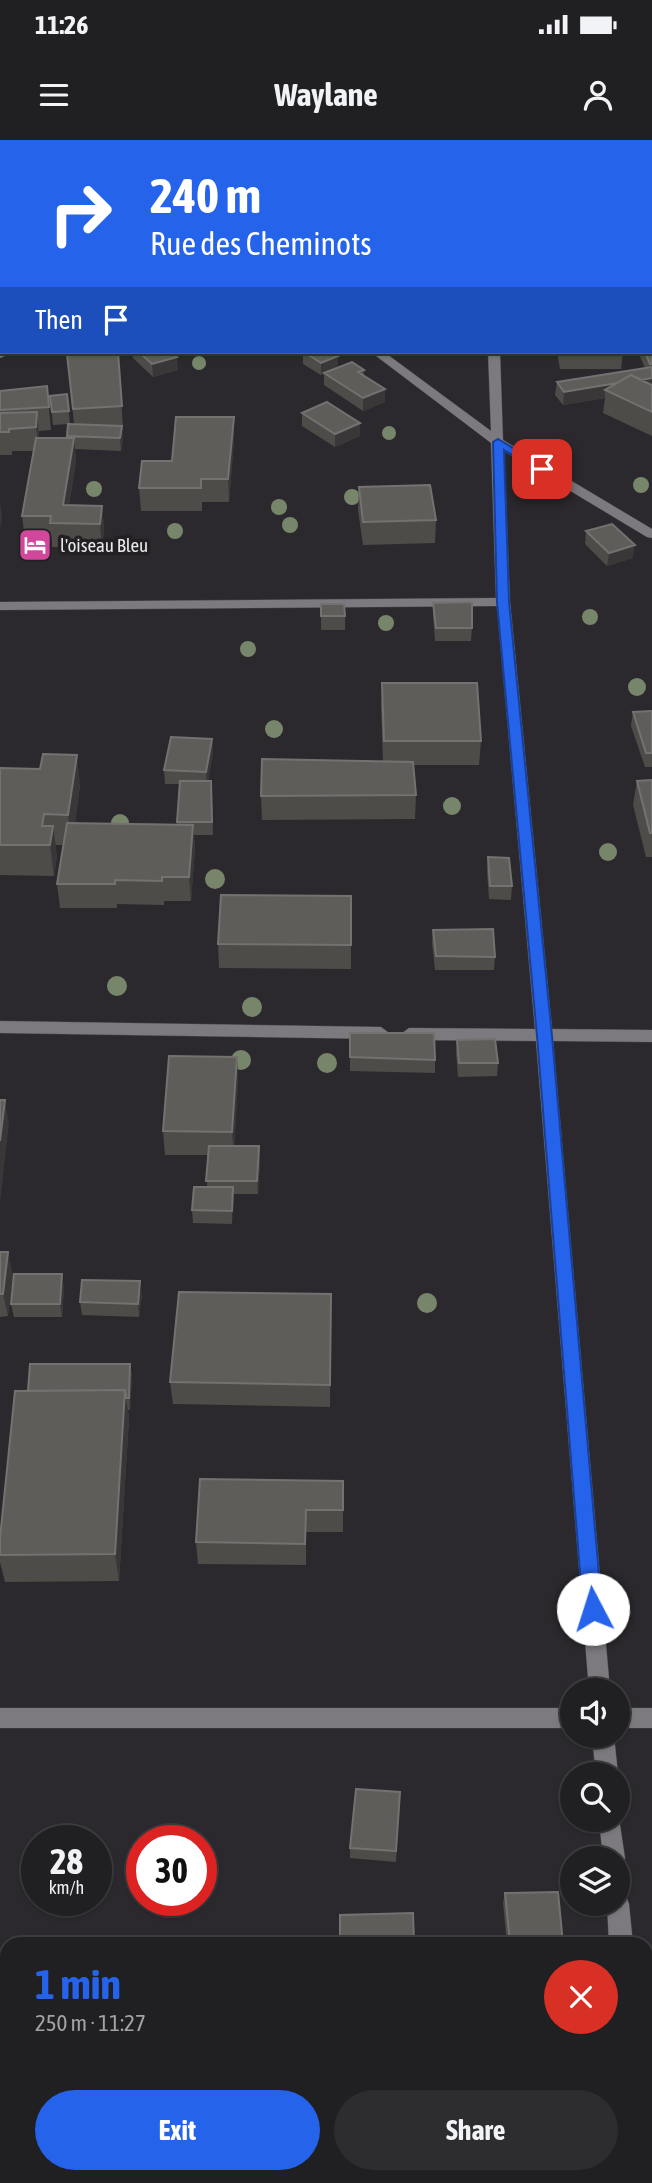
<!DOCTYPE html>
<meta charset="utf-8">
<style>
:root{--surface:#201f22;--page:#2d2c2f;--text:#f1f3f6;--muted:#a2a2a5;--line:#3d3d40;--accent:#2563eb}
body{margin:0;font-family:"Asap Condensed",sans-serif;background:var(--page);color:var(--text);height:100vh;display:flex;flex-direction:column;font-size:26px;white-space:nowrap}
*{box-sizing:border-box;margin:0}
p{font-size:23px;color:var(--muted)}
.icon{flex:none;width:38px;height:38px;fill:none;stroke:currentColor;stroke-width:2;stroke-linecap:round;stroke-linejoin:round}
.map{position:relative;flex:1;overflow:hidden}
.side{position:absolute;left:0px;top:1797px;width:653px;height:247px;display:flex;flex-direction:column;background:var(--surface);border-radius:21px 21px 0 0;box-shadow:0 2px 5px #0004,0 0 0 2px var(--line)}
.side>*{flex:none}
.top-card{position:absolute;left:0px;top:0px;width:653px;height:214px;box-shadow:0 2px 5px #0004,0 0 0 2px var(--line);background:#2563eb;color:#fff;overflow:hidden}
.buttons{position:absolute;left:560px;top:1538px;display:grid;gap:14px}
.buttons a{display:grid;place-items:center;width:70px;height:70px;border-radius:50%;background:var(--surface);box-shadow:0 2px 5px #0004,0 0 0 2px var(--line);font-size:35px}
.speed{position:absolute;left:21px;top:1685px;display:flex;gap:14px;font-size:35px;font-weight:700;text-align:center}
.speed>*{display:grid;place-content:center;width:91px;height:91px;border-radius:50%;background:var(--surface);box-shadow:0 2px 5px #0004,0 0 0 2px var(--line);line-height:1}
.speed small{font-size:18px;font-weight:400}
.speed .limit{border:10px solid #d22;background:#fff;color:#111}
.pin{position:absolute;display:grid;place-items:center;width:60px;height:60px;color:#fff;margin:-30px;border-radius:14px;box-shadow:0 4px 10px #0006}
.me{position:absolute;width:77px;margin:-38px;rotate:355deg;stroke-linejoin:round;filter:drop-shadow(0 0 5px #0008)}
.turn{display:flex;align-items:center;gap:24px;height:147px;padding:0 35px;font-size:32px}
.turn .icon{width:91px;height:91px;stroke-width:2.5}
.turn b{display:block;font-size:49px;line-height:60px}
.then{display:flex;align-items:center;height:66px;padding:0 35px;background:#0003;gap:14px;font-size:26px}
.round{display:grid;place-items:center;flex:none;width:74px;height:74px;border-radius:37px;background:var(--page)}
.head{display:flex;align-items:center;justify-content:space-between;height:119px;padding:0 35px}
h1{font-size:42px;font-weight:700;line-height:52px;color:var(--accent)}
.action{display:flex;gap:14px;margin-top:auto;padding:14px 35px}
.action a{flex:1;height:80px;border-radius:42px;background:var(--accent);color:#fff;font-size:28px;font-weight:700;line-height:80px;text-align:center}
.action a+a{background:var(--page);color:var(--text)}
.status{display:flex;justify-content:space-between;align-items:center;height:49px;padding:0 35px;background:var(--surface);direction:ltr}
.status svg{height:19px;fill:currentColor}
header{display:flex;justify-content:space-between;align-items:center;height:91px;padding:0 35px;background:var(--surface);font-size:32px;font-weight:700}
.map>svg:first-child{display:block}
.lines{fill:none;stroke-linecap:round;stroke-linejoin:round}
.minor-casing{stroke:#474548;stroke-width:1}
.minor{fill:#7c7a7e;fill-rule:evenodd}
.tree{fill:#77866b}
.wall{fill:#4e4c49}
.shaded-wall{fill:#393737}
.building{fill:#5e5d5a;stroke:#747271;stroke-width:2}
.route{fill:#2563eb;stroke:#184099;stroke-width:2}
.labels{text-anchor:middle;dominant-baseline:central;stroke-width:7;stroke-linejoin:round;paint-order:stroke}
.far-poi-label{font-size:19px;fill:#e9e8ea;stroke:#222023;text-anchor:start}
</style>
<div class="status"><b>11:26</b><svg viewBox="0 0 49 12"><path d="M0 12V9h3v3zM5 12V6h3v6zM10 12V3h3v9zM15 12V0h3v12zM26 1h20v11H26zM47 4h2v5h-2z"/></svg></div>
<header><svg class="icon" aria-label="menu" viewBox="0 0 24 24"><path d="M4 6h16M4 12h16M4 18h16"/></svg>Waylane<svg class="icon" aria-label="person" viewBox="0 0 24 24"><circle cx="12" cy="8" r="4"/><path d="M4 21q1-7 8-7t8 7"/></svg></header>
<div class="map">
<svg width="652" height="2043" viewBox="0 0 652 2043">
<rect width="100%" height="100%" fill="#2b292d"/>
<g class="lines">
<defs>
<path id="minor" d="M28,0h12l1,2h-12z
M52,0h10l-11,2z
M468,0h10v2h-10z
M651,151h1v6h-1z
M0,211l2,-1 12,2 -14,6z
M371,212h13l107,79 -3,-79h12l3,88 149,89v9l-5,-1 -143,-86 6,151 42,427 100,1v12l-99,-1 57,649h-21l-53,-649 -127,-1 -8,-6 8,-6 126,1 -38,-423 -497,4v-8l496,-4 -5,-155z
M0,881l381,6 8,6 -8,6 -381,-6z
M0,1568h572v20h-572z
M618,1568h34v20h-34z
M592,1596h22l4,38v1l-22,-1z
M618,1672l7,46 -3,8 -4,2v-10h-15l-4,-38h19z
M618,1753l8,3 3,8 4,40h-24l-2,-40h11z
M646,2026l6,7v10h-23v-6h17z"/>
</defs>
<use href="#minor" class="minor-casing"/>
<use href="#minor" class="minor"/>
</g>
<g class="tree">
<circle cx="199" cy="223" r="7"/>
<circle cx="389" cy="293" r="7"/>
<circle cx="641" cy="345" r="8"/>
<circle cx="94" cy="349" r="8"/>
<circle cx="352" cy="357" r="8"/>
<circle cx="279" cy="367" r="8"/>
<circle cx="290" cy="385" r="8"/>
<circle cx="175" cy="391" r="8"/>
<circle cx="590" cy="477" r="8"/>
<circle cx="386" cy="483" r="8"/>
<circle cx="248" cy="509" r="8"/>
<circle cx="637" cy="547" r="9"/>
<circle cx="274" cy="589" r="9"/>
<circle cx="452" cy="666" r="9"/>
<circle cx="120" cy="683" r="9"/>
<circle cx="608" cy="712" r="9"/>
<circle cx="215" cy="739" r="10"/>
<circle cx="117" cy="846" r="10"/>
<circle cx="252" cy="867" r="10"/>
<circle cx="241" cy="920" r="10"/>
<circle cx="327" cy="923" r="10"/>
<circle cx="427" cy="1163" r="10"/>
</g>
<path class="wall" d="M114,0h34l-1,2h-33z
M322,0h67l4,2h-71z
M521,0h31v2h-31z
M566,0h86v8h-1v-6h-85z
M651,22h1v51h-1z
M651,74h1v53h-1z
M2,151v42l-2,-1v-40z
M652,193v103l-49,-23 2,-15 -42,7 -8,-10 2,-13 88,-14 -7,-16h13z
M118,212l5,77h-1l1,10 -2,12 -46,-2 1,12 -7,44 33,1 2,23 -2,18h-50v-8h-27l-3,-23 12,-65h-22v4h-12v-64l47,-5 4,44 -12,1v7h28v-2l7,-12 -7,-70z
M132,212h39l7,18 -25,7 -20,-19z
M303,212l35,15 26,3v6l21,13v13l-22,9 -39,-26v-11l-3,1 -18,-11z
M557,212h66l-2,17h-61z
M67,254l3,30 -17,1 -3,-29z
M302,273l58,10v13l-25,11 -33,-21z
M234,277v23l-5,62h-27v9h-61l-2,-23 33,-27z
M359,347l77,33 -1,23 -72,2 -5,-35z
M586,391l47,27 -26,8 -22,-22z
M433,463l39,25 -1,13h-36l-2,-25z
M321,464l24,12v14h-24z
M382,543l99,58 -2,24h-66l3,30 -1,24 -153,1 -1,-24 122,-35 -2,-54z
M652,571v56h-7l-14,-41 2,-14z
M212,599l1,13 -5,29 4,13 1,41h-19l1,13 -4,53h-27v4l-47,-1v4h-57l-3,-24 6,-39h-8l2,11 -3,20 -54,-1v-107l80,17 -5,38 102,1 2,-40h-14l-1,-14z
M652,640v77h-6l-13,-52 4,-24z
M488,717l24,29 -1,14 -22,-1 -2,-28z
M351,756v73l-132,-1 -1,-24z
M433,790l62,27 -1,13h-59l-3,-27z
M350,893l85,27v13l-85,-2z
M457,900l41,23 -1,13 -39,1 -2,-24z
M237,917l1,24 -4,65h25l1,14 -2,34h-25l-1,30 -39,-1 -1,-13 15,-23 1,-32h-43l-2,-24z
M0,1112l13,23 -5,41 -8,1z
M64,1147l-2,30h-48l-3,-13z
M142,1154l-3,23 -57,-2 -2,-13z
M331,1154l-1,113 -157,-3 -3,-22z
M130,1224l2,12 -2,34h-2l1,8 -10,163 -114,1 -5,-20v-24l28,-147z
M343,1341v51h-37v33l-108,-1 -2,-22z
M400,1652l-4,70 -46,-4v-10z
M505,1753l58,51h-56l-4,-41z"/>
<path class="shaded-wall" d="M338,216v12l-14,5v1l-3,1v-12z
M177,217l1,13 -25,7 -1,-13z
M652,238v12h-47v8l-42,7 1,-13z
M385,249v13l-22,9v-13z
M37,272l2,23v15l-3,-23z
M234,277v23l-5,62 -1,-23z
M360,283v13l-25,11v-13z
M122,286l1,13 -2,12 -1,-13z
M74,298l2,23 -10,63 -3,-19z
M0,363l2,12 -1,14 -1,-8z
M102,366l2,23 -2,18 -2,-23z
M635,405l-2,13 -26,8 2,-13z
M212,599l1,13 -6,34 -1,-14z
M77,615l3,30 -8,60 -4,-30z
M193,685l2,23 -4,53 -2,-24z
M53,686l4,30 -3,20 -4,-31z
M237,917l1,24 -4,75 -2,-24z
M5,960l4,24 -9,79v-62z
M259,1006l1,14 -2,34 -1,-13z
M233,1047l1,13 -2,24v-13z
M8,1112l5,23 -5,41 -5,-22z
M62,1134l2,13 -2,30 -2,-13z
M140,1141l2,13 -3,23 -1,-13z
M130,1224l2,12 -2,34 -1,-12z
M125,1250l4,28 -10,163 -4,-27z"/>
<path class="building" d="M333,0h56l4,2h-56z
M651,34l1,1v17h-1z
M651,74h1v31h-1z
M2,151v21l-2,-1v-19z
M651,193h1v31h-2l-5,-12h6z
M82,212h36l4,54 -49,3 -6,-55z
M139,212h32l6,5 -25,7z
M304,212h28l6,4 -17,7z
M352,222l12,8 -6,2 27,17 -22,9 -39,-25z
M652,227v11l-11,2 -10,-5 -14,8 -53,9 -7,-10z
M631,235l21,10v27l-47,-22z
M47,246l2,21 -49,3v-19z
M67,254l2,17 -17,1 -2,-16z
M327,262l33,21 -25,11 -33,-21z
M37,272l-1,15 -27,2v3h-9v-19z
M176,277h58l-6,62h-27v9h-62l3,-27h30z
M68,284l54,2 -2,12 -53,-2z
M36,298h38l-11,67 39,1 -2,18 -50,-1 1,-7h-29z
M430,345l6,35 -73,2 -4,-35z
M612,384l23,21 -26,8 -23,-22z
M472,462v26h-36l-3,-25z
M321,464h23l1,12h-24z
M382,543h95l4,58h-97z
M652,571v42h-6l-13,-41z
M171,597l41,2 -6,33 -42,-2z
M43,614l34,1 -9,60 -24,-1 -2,12h11l-3,19h-50v-77l40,1z
M262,619l151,3 3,33 -155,1z
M652,640v53h-2l-13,-52z
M180,641h31l1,41h-35z
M67,683l126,2 -4,52h-27v4l-47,-1v4h-58z
M488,717l21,1 3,28h-22z
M221,755l130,1v49l-133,-1z
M493,789l2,28 -59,-1 -3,-26z
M350,893h84l1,27 -85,-3z
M495,899l3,24h-39l-2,-23z
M169,916l68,1 -5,75 -69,-1z
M0,960h5l-5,41z
M209,1006h50l-2,35h-51z
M194,1047h39l-1,24 -40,-1z
M0,1112h8l-5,42h-3z
M14,1134h48l-2,30h-49z
M82,1140l58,1 -2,23 -58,-2z
M179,1152l152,2 -1,91 -160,-3z
M30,1224h100l-1,34h-3l-1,-8 -97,1z
M125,1250l-10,164 -115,1v-17l15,-147z
M200,1339l143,2v29h-37l-1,34 -109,-2z
M356,1649l44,3 -4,59 -46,-3z
M558,1752l5,52h-53l-5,-51z
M413,1773l1,31h-74v-29z
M414,2037h90l1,6h-91z"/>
<path class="route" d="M498,299l50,30 -10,2 -34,-21 5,152 43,434 50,573 -3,6 -6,2 -7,-2 -3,-6 -46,-573 -40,-434 -4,-160z"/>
<defs>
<symbol id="hotel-square" viewBox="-11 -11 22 22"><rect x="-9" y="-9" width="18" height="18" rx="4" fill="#d1479c" stroke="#222023"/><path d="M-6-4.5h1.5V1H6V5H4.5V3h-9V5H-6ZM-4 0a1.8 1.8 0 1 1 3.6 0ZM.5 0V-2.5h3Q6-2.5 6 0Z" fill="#fff"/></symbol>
</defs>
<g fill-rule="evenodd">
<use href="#hotel-square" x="16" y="386" width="38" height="38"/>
</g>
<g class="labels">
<g class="far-poi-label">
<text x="60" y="405">l'oiseau Bleu</text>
</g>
</g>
</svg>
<div class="buttons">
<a><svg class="icon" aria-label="sound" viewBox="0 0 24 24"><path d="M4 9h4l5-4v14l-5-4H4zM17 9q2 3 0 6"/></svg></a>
<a><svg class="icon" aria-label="search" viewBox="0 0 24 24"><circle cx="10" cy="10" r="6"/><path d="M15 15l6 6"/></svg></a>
<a><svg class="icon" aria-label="layers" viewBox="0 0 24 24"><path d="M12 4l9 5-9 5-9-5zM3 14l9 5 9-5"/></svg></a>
</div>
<div class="speed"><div>28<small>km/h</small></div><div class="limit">30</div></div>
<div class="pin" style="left:542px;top:329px;background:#d93025"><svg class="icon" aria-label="arrive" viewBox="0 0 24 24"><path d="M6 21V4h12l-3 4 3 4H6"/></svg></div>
<svg class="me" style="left:593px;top:1469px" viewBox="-20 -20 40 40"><circle r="19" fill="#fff"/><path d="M0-13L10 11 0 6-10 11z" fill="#2563eb"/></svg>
<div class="top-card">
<div class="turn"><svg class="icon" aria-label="right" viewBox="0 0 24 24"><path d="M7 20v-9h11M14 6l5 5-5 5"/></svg><div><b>240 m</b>Rue des Cheminots</div></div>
<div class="then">Then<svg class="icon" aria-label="arrive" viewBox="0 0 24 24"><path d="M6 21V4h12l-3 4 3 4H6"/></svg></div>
</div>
<section class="side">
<div class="head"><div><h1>1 min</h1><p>250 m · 11:27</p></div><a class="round" style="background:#d93025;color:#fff"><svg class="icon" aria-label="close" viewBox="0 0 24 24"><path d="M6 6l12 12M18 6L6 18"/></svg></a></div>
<div class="action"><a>Exit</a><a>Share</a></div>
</section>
</div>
